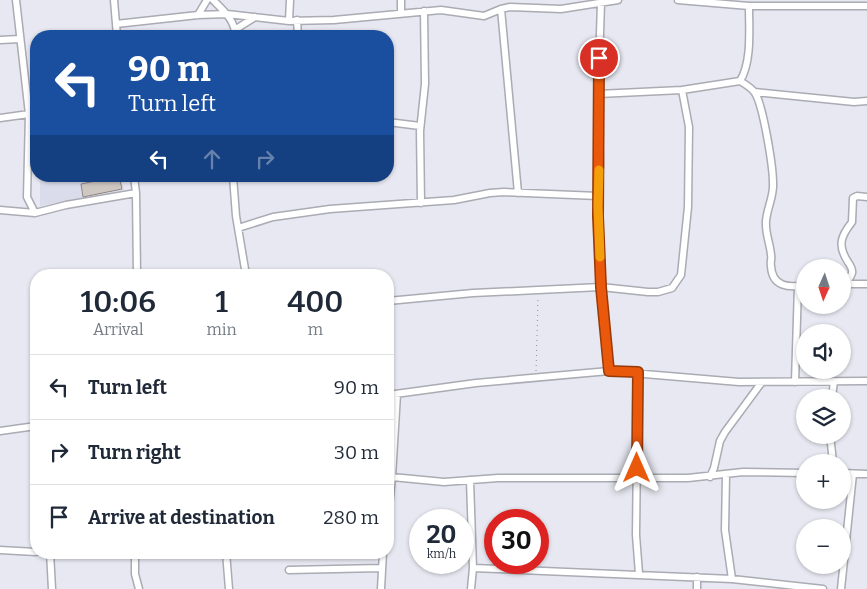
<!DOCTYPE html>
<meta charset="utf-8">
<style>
:root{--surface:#fff;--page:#f2f2f3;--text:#1f2937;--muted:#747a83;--line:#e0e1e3}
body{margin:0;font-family:Bitter,serif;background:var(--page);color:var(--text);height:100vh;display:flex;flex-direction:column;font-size:19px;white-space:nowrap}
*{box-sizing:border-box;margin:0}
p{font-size:16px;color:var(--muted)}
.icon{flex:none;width:28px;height:28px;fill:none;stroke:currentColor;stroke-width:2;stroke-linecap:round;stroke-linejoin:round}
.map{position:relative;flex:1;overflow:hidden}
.drawer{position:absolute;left:30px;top:269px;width:364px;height:290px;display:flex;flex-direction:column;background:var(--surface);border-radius:20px;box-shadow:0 1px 4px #0004}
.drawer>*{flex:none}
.hud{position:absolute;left:30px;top:30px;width:364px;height:152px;border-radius:20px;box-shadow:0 1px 4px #0004;background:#1a4fa0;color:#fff;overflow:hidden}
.needle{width:32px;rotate:183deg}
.buttons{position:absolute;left:796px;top:259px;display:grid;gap:10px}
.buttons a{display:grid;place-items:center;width:55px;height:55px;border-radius:50%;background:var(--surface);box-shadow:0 1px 4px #0004;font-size:25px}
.speed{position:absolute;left:409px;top:509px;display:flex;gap:10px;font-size:25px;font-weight:700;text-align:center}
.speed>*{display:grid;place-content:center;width:65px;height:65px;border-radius:50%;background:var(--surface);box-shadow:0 1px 4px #0004;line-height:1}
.speed small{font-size:12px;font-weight:400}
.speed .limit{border:8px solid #d22;background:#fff;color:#111}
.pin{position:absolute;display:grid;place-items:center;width:42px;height:42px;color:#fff;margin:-21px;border:2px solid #fff;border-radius:50%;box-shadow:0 1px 5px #0007}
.me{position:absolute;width:55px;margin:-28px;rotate:0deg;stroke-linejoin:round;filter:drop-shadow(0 0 4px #0008)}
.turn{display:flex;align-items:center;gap:18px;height:105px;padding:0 15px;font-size:22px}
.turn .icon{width:65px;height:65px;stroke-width:2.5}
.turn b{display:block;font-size:35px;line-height:42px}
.lanes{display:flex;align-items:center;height:48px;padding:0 15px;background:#0003;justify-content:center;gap:25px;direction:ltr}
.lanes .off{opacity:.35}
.eta{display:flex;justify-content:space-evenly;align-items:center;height:85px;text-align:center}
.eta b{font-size:30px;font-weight:600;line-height:35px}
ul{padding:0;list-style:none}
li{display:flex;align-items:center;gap:15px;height:65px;padding:0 15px;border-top:1px solid var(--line)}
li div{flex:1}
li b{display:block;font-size:19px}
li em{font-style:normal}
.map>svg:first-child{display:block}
.built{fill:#dadcec}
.building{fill:#cfc7c1;stroke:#8f8782}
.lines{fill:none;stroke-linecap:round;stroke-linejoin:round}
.street-casing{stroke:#aaabb3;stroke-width:9}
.path{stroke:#8f9096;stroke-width:1;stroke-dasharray:1 4;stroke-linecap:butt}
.street{stroke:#fff;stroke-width:6}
.route-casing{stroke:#983908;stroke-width:12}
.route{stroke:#ea580c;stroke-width:9}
.slow{stroke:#f59e0b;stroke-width:9}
</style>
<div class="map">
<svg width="867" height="589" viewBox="0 0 867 589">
<rect width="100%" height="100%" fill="#e7e8f1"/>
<path class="built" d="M40,176h81l3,14 -84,16z"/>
<path class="building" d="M104,176h15l3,13 -39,8 -2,-13 24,-5z"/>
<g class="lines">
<defs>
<path id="street" d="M16,0l13,114 -2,83 8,16
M114,0l3,36
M213,0c10,10 23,21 22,36
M401,0v13
M601,3l-3,91 2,70 -2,42 3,81 8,84
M749,6h118
M501,9l17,184
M198,15l9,-15
M297,20l1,16
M289,21l1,-21
M116,24l82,-9 29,-1 62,7 45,-1 107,-10 43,6 17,-7 9,-2 51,2 57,-9
M236,29l19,-12
M0,40l20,-1
M740,81c5,3 12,7 15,12 8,12 18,73 18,90 1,13 -6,25 -7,38 -1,12 4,22 5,34 1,4 -1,7 0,11 1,21 18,22 34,19
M755,92l99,10 13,-1
M598,94l84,-4
M0,118l29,-4
M388,122l32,4
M134,176l2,17 1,82
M233,176l3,40 10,59
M421,203l-1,-72 5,-47 -1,-73
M0,210l35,3 31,-8 70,-12
M238,228l35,-11 57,-8 124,-9 36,-7 14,-1 94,4
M843,284h24
M846,284c2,-4 5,-7 6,-11 1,-4 -2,-8 -4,-11 -11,-17 -7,-26 4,-40l1,-24 4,-2 10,1
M388,301l85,-8 65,-3 63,-3 47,5h10l14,-4 9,-13 7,-68 1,-80 -7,-37 58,-9c12,-19 9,-52 9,-75l-71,-6
M638,372l-2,163 3,39
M795,382l3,-96
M388,395l88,-12 133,-12 130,11 128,-1
M832,398l2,-17
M0,431l36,-5
M830,435l3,27
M842,473l25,1
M726,475l-1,55 7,49
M392,477l52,5 54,-4h190l55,-6 62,1
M710,477l4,-9 6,-27 5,-9 37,-50
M470,480l3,88 -2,21
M388,517l4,-40 5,-83
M0,550l36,2
M50,552l2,37
M135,552v22l4,15
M226,552l3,37
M473,568l259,11 91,10
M289,570l92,-2
M381,589l2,-37
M697,589v-12
M841,589l12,-115"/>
</defs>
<use href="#street" class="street-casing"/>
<path class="path" d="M536,371l2,-73"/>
<use href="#street" class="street"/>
</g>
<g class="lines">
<defs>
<path id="route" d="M599,58l-1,158 3,71 8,84 29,1 -1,96"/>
</defs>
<use href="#route" class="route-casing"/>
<use href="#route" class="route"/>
<path class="slow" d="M599,170l-1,36 2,51"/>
</g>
</svg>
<div class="buttons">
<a><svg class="needle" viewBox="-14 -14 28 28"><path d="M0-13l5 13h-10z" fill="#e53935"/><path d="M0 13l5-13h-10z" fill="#747a83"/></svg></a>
<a><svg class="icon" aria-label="sound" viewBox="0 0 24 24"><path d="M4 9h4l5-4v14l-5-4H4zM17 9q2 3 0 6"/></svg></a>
<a><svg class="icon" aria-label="layers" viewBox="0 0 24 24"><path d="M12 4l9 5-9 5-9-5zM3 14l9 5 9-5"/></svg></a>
<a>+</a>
<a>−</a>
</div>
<div class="speed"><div>20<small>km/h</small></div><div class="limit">30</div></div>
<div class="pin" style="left:599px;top:58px;background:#d93025"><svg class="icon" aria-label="arrive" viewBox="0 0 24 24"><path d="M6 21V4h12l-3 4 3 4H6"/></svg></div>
<svg class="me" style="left:637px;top:468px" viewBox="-20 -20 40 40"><path d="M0-17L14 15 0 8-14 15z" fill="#ea580c" stroke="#fff" stroke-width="4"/></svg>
<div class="hud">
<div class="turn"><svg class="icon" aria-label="left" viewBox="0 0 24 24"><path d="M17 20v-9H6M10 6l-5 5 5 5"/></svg><div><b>90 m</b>Turn left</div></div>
<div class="lanes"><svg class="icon" aria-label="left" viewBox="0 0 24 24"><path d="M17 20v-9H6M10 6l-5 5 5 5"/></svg><svg class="icon off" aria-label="ahead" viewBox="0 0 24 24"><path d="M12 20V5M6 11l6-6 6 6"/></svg><svg class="icon off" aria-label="right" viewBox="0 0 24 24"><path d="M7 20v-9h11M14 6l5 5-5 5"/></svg></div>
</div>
<section class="drawer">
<div class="eta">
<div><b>10:06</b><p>Arrival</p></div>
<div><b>1</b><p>min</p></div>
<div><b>400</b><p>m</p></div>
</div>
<ul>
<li><svg class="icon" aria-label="left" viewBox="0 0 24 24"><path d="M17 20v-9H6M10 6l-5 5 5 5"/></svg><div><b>Turn left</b></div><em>90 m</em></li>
<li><svg class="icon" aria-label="right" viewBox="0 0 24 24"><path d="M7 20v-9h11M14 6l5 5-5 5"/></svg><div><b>Turn right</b></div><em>30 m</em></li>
<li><svg class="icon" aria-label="arrive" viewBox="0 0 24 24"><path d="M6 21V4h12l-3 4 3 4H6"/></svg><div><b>Arrive at destination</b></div><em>280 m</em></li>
</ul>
</section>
</div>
